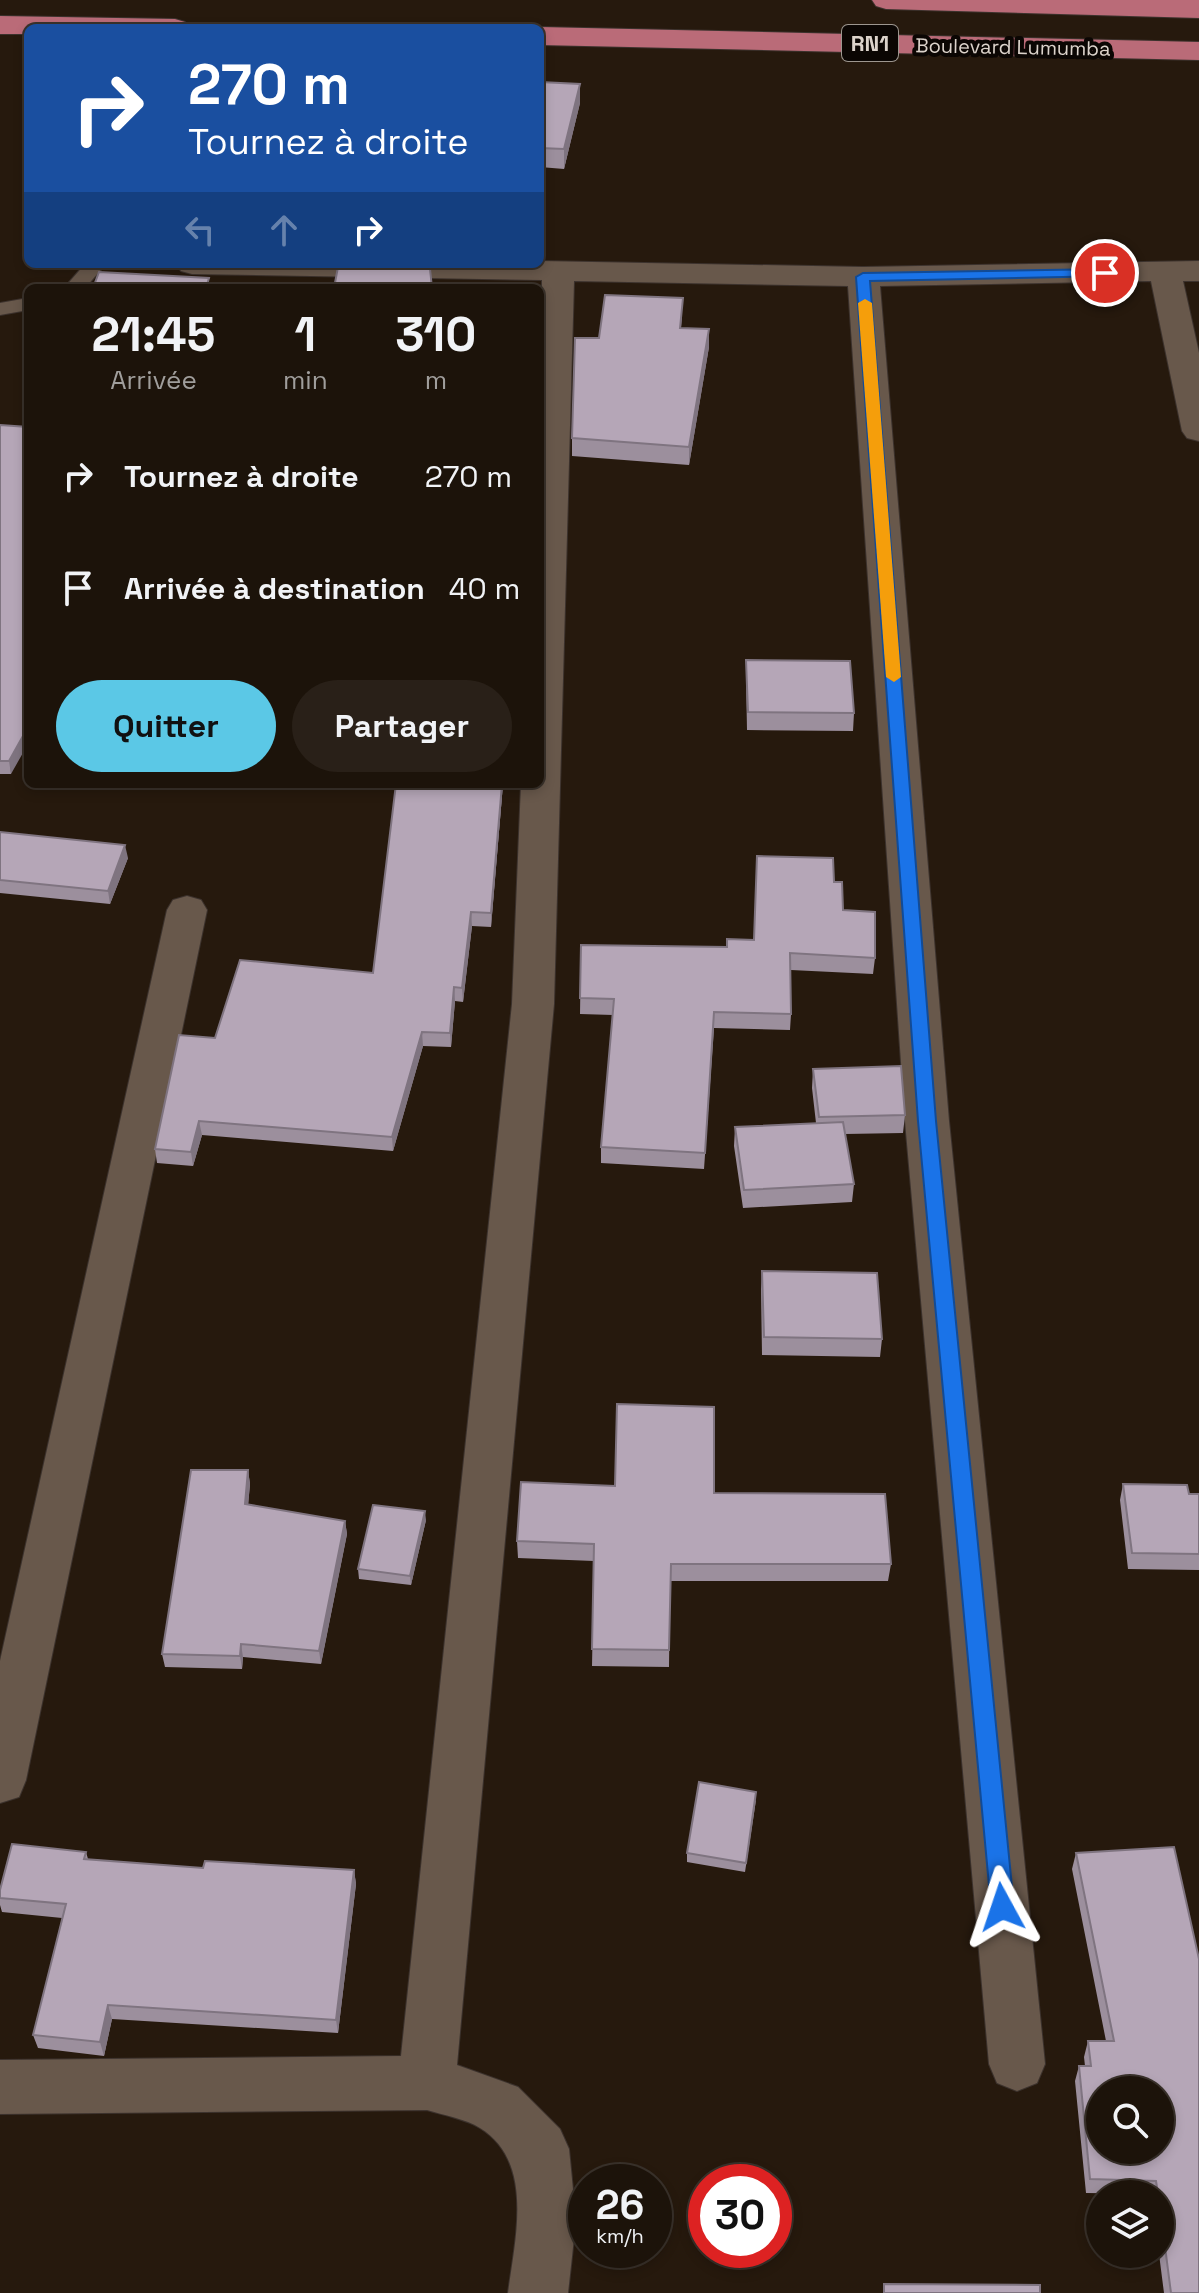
<!DOCTYPE html>
<html lang="fr">
<meta charset="utf-8">
<style>
:root{--surface:#1c130a;--page:#292018;--text:#f1f3f6;--muted:#a09e9c;--line:#3a322b;--accent:#5bc8e6}
body{margin:0;font-family:"Space Grotesk",sans-serif;background:var(--page);color:var(--text);height:100vh;display:flex;flex-direction:column;font-size:30px;white-space:nowrap}
*{box-sizing:border-box;margin:0}
p{font-size:26px;color:var(--muted)}
.icon{flex:none;width:44px;height:44px;fill:none;stroke:currentColor;stroke-width:2;stroke-linecap:round;stroke-linejoin:round}
.map{position:relative;flex:1;overflow:hidden}
.sheet{position:absolute;left:24px;top:284px;width:520px;height:504px;display:flex;flex-direction:column;background:var(--surface);border-radius:12px;box-shadow:0 4px 12px #0003,0 0 0 2px var(--line)}
.sheet>*{flex:none}
.hud{position:absolute;left:24px;top:24px;width:520px;height:244px;border-radius:12px;box-shadow:0 4px 12px #0003,0 0 0 2px var(--line);background:#1a4fa0;color:#fff;overflow:hidden}
.controls{position:absolute;left:1086px;top:2076px;display:grid;gap:16px}
.controls a{display:grid;place-items:center;width:88px;height:88px;border-radius:50%;background:var(--surface);box-shadow:0 4px 12px #0003,0 0 0 2px var(--line);font-size:40px}
.speed{position:absolute;left:568px;top:2164px;display:flex;gap:16px;font-size:40px;font-weight:700;text-align:center}
.speed>*{display:grid;place-content:center;width:104px;height:104px;border-radius:50%;background:var(--surface);box-shadow:0 4px 12px #0003,0 0 0 2px var(--line);line-height:1}
.speed small{font-size:20px;font-weight:400}
.speed .limit{border:12px solid #d22;background:#fff;color:#111}
.pin{position:absolute;display:grid;place-items:center;width:68px;height:68px;color:#fff;margin:-34px;border:4px solid #fff;border-radius:50%;box-shadow:0 2px 8px #0007}
.me{position:absolute;width:88px;margin:-44px;rotate:355deg;stroke-linejoin:round;filter:drop-shadow(0 0 6px #0008)}
.turn{display:flex;align-items:center;gap:28px;height:168px;padding:0 32px;font-size:36px}
.turn .icon{width:104px;height:104px;stroke-width:2.5}
.turn b{display:block;font-size:56px;line-height:68px}
.lanes{display:flex;align-items:center;height:76px;padding:0 32px;background:#0003;justify-content:center;gap:40px;direction:ltr}
.lanes .off{opacity:.35}
.eta{display:flex;justify-content:space-evenly;align-items:center;height:136px;text-align:center}
.eta b{font-size:48px;font-weight:600;line-height:56px}
.button{display:flex;gap:16px;margin-top:auto;padding:16px 32px}
.button a{flex:1;height:92px;border-radius:48px;background:var(--accent);color:#111;font-size:32px;font-weight:600;line-height:92px;text-align:center}
.button a+a{background:var(--page);color:var(--text)}
ul{padding:0;list-style:none}
li{display:flex;align-items:center;gap:24px;height:112px;padding:0 32px}
li div{flex:1}
li b{display:block;font-size:30px}
li em{font-style:normal}
.map>svg:first-child{display:block}
.lines{fill:none;stroke-linecap:round;stroke-linejoin:round}
.lane-casing{stroke:#3c322d;stroke-width:2}
.street-casing{stroke:#3c322d;stroke-width:2}
.highway-casing{stroke:#3c322d;stroke-width:2}
.lane{fill:#68584b;fill-rule:evenodd}
.street{fill:#68584b;fill-rule:evenodd}
.highway{fill:#ba6b78;fill-rule:evenodd}
.wall{fill:#9c8f9d}
.shaded-wall{fill:#7f7480}
.building{fill:#b5a6b7;stroke:#7f7480;stroke-width:2;fill-rule:evenodd}
.route{fill:#1a73e8;stroke:#114b97;stroke-width:2}
.slow{fill:#f59e0b}
.labels{text-anchor:middle;dominant-baseline:central;stroke-width:8;stroke-linejoin:round;paint-order:stroke}
.far-street-label{font-size:20px;fill:#dcd3cb;stroke:#0b0603}
.shield{fill:#0b0603;stroke:#9d968f;stroke-width:2}
.shield-label{font-size:22px;font-weight:bold;fill:#dcd3cb}
</style>
<div class="map">
<svg width="1199" height="2293" viewBox="0 0 1199 2293">
<rect width="100%" height="100%" fill="#26190d"/>
<g class="lines">
<defs>
<path id="lane" d="M85,264h21l-21,24h-21z
M28,298v12l-28,5v-12z"/>
<path id="street" d="M540,261l323,6 336,-6v20h-16l16,72v88l-12,-3 -5,-7 -31,-150 -271,5 69,835 96,943 -8,19 -20,8 -20,-8 -8,-19 -84,-943 -57,-835 -274,-5 -20,723 -97,1061 61,22 42,42 9,20 7,71 -8,73h-60c7,-54 27,-131 -28,-165 -14,-9 -37,-13 -53,-18l-427,4v-54l401,-4 111,-1052 9,-220h19l2,-504 -350,-6 -11,-3 -5,-7h364z
M187,896l14,4 6,10 -181,870 -7,17 -19,6v-142l167,-751 6,-10z"/>
<path id="highway" d="M872,0h327v18l-313,-9 -10,-3z
M0,16l175,3 10,3 4,6h-161v6h-28z
M540,27l659,15v18l-659,-15z"/>
</defs>
<use href="#lane" class="lane-casing"/>
<use href="#street" class="street-casing"/>
<use href="#highway" class="highway-casing"/>
<use href="#lane" class="lane"/>
<use href="#street" class="street"/>
<use href="#highway" class="highway"/>
</g>
<path class="wall" d="M540,82l40,2v19l-16,66 -24,-2z
M682,316l-1,12 28,19 -20,118 -117,-9v-18z
M0,425l11,349h-11z
M746,660l108,53 -1,18 -106,-1 -1,-52z
M503,784l-12,143 -19,-1 -9,76 -8,-1 -4,46 -28,-1 -30,105 -191,-16 -9,31 -36,-3 -2,-14 60,-111 158,-65z
M0,832l128,26 -18,46 -110,-11z
M834,882l9,28 32,48 -2,16 -82,-4v44l-1,16 -76,-2 -10,141 -103,-6v-16l12,-132 -33,-1 1,-69 146,2 27,-7z
M813,1069l92,46 -2,18 -58,1 9,50 -2,18 -109,6 -9,-62 1,-19 81,-4 -4,-35z
M762,1271l120,68 -2,18 -118,-2 -1,-66z
M248,1470l2,14 -2,21 97,16 2,13 -26,130 -78,-7 -1,12 -77,-2 -3,-13z
M1123,1484l66,10h10v76l-71,-1 -8,-69z
M714,1493l177,71 -3,17h-218l-1,86 -77,-1 2,-105 -76,-3 -1,-17z
M426,1520l-15,65 -52,-6 -1,-10z
M756,1800l-11,72 -58,-10v-9z
M86,1852l2,7 115,9 151,2 2,14 -18,149 -226,-14 -8,37 -66,-8 -5,-13 29,-117 -60,-6 -2,-7v-15z
M1076,1853l123,440h-35l-5,-39h1v-60l-74,-1 -11,-112 4,-15h6l-1,-9 4,-16h18l-34,-172z"/>
<path class="shaded-wall" d="M580,84v19l-16,66v-20z
M709,329v18l-20,118v-18z
M28,727v17l-17,30 -2,-13z
M502,784h1l-12,143v-14z
M125,845l3,13 -18,46 -2,-13z
M471,912l1,14 -9,76 -1,-14z
M454,987l1,14 -4,46 -1,-14z
M422,1032l1,14 -30,105 -1,-14z
M199,1121l3,14 -9,31 -2,-14z
M248,1470l2,14 -3,34 -2,-14z
M425,1511l1,9 -15,65 -1,-9z
M345,1521l2,13 -26,130 -2,-13z
M241,1644l2,13 -1,12 -2,-13z
M354,1870l2,14 -18,149 -2,-13z
M108,2005l4,14 -8,37 -4,-14z"/>
<path class="building" d="M540,82l40,2 -16,65 -24,-1z
M338,267l92,2 2,19h-98z
M99,272l110,6 -3,10h-113z
M605,295l78,3 -3,30 29,1 -20,118 -117,-9 3,-100h24z
M0,425l28,2v300l-19,34h-9z
M746,660l104,1 4,52 -106,-1z
M396,784h106l-11,129 -20,-1 -9,76 -8,-1 -4,46 -28,-1 -30,105 -193,-16 -8,31 -36,-3 24,-114 36,3 25,-78 133,13z
M0,832l125,13 -17,46 -108,-11z
M757,856l76,2 1,24h8l1,28 32,2v46l-85,-5 1,61 -77,-2 -9,141 -104,-6 13,-148 -34,-1 1,-53 146,2v-8l27,1z
M901,1066l4,49 -86,2 -6,-48z
M843,1122l11,62 -110,6 -9,-63z
M762,1271l115,2 5,66 -118,-2z
M617,1404l97,3v86l171,1 6,70h-220l-2,86 -77,-1 2,-105 -77,-3 4,-59 94,4z
M191,1470h57l-3,34 100,17 -26,130 -78,-7 -1,12 -78,-2z
M1123,1484l64,1 2,9h10v60l-67,-1z
M373,1505l52,6 -15,65 -52,-7z
M699,1782l57,10 -10,71 -59,-10z
M12,1844l74,8 -2,7 119,9 2,-7 149,9 -18,150 -228,-15 -8,37 -67,-7 33,-131 -66,-6v-8z
M1174,1847l25,112v334h-28l-11,-85v-14h-2l-2,-13 -66,-2 -11,-113h12l-3,-25h26l-38,-188zM1100,2090h60v60h-60z
M884,2284l156,1v8h-156z"/>
<path class="route" d="M1105,269l4,1v6l-239,5 66,840 78,786 -4,8 -8,3 -8,-3 -3,-8 -73,-786 -62,-844 7,-4z"/>
<path class="slow" d="M865,299l7,4 29,374 -7,5 -8,-5 -28,-374z"/>
<g class="labels">
<g class="far-street-label">
<text transform="translate(1013 47) rotate(1)">Boulevard Lumumba</text>
</g>
<rect class="shield" x="842" y="25" width="56" height="36" rx="6"/>
<g class="shield-label">
<text x="870" y="43">RN1</text>
</g>
</g>
</svg>
<div class="controls">
<a><svg class="icon" aria-label="search" viewBox="0 0 24 24"><circle cx="10" cy="10" r="6"/><path d="M15 15l6 6"/></svg></a>
<a><svg class="icon" aria-label="layers" viewBox="0 0 24 24"><path d="M12 4l9 5-9 5-9-5zM3 14l9 5 9-5"/></svg></a>
</div>
<div class="speed"><div>26<small>km/h</small></div><div class="limit">30</div></div>
<div class="pin" style="left:1105px;top:273px;background:#d93025"><svg class="icon" aria-label="arrive" viewBox="0 0 24 24"><path d="M6 21V4h12l-3 4 3 4H6"/></svg></div>
<svg class="me" style="left:1002px;top:1907px" viewBox="-20 -20 40 40"><path d="M0-17L14 15 0 8-14 15z" fill="#1a73e8" stroke="#fff" stroke-width="4"/></svg>
<div class="hud">
<div class="turn"><svg class="icon" aria-label="right" viewBox="0 0 24 24"><path d="M7 20v-9h11M14 6l5 5-5 5"/></svg><div><b>270 m</b>Tournez à droite</div></div>
<div class="lanes"><svg class="icon off" aria-label="left" viewBox="0 0 24 24"><path d="M17 20v-9H6M10 6l-5 5 5 5"/></svg><svg class="icon off" aria-label="ahead" viewBox="0 0 24 24"><path d="M12 20V5M6 11l6-6 6 6"/></svg><svg class="icon" aria-label="right" viewBox="0 0 24 24"><path d="M7 20v-9h11M14 6l5 5-5 5"/></svg></div>
</div>
<section class="sheet">
<div class="eta">
<div><b>21:45</b><p>Arrivée</p></div>
<div><b>1</b><p>min</p></div>
<div><b>310</b><p>m</p></div>
</div>
<ul>
<li><svg class="icon" aria-label="right" viewBox="0 0 24 24"><path d="M7 20v-9h11M14 6l5 5-5 5"/></svg><div><b>Tournez à droite</b></div><em>270 m</em></li>
<li><svg class="icon" aria-label="arrive" viewBox="0 0 24 24"><path d="M6 21V4h12l-3 4 3 4H6"/></svg><div><b>Arrivée à destination</b></div><em>40 m</em></li>
</ul>
<div class="button"><a>Quitter</a><a>Partager</a></div>
</section>
</div>
